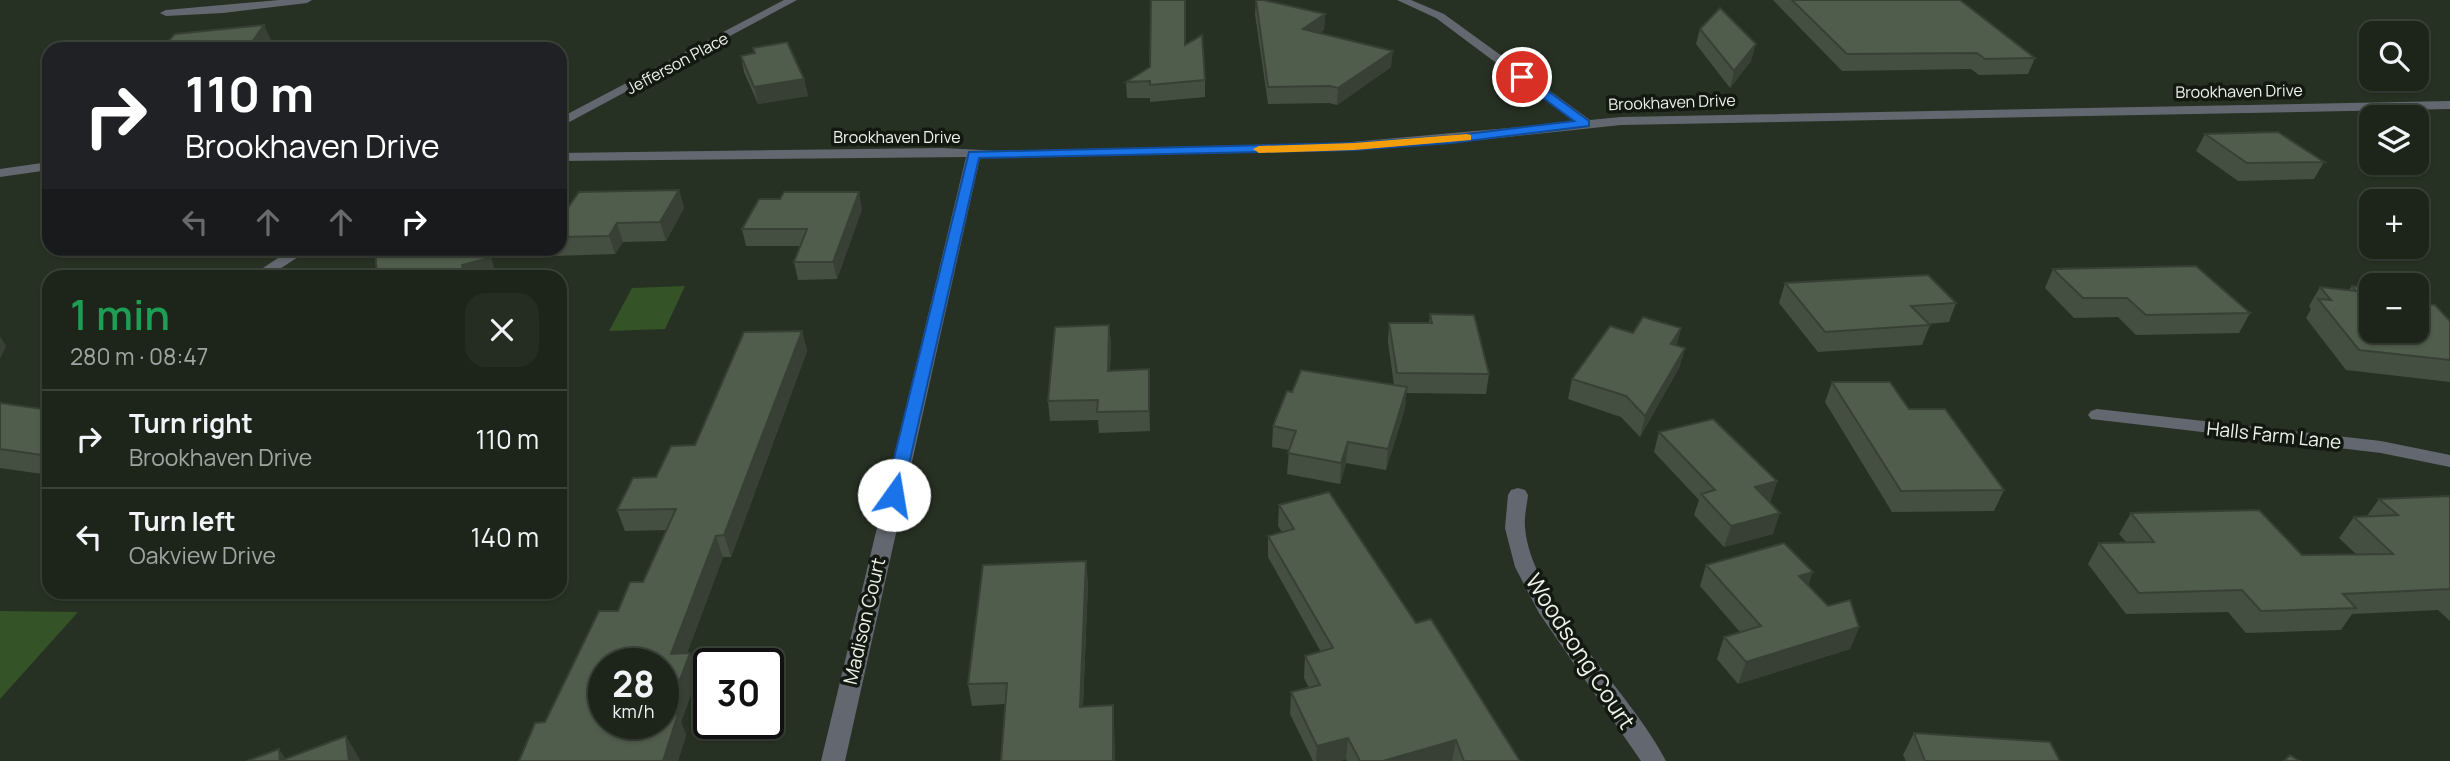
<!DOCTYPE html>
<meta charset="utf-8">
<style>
:root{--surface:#1d251a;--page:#252d23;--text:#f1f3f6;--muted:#a0a5a2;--line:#3b4239}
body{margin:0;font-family:Manrope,sans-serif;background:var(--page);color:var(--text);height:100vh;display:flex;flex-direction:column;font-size:26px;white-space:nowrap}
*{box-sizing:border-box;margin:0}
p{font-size:23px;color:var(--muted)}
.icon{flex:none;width:38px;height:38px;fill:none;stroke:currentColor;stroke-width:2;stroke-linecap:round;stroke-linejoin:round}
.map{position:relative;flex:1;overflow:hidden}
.sheet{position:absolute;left:42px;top:270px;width:525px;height:329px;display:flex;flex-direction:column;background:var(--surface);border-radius:21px;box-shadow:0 2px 5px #0004,0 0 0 2px var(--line)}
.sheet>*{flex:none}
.banner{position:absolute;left:42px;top:42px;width:525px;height:214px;border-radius:21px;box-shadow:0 2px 5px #0004,0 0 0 2px var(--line);background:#202124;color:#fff;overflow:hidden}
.fabs{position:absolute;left:2359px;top:21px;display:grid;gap:14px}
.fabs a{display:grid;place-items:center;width:70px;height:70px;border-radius:14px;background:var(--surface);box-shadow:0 2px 5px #0004,0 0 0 2px var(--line);font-size:35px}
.speed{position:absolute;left:588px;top:648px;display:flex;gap:14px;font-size:35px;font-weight:700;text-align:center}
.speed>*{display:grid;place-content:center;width:91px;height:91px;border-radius:50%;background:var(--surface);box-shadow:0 2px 5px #0004,0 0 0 2px var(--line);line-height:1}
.speed small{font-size:18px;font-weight:400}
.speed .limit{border:4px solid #111;border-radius:10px;background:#fff;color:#111}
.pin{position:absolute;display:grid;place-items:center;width:60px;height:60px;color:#fff;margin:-30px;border:4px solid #fff;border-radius:50%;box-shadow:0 2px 7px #0007}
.me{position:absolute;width:77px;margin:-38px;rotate:13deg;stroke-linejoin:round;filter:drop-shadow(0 0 5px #0008)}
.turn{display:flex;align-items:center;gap:24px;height:147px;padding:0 28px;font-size:32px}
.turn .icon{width:91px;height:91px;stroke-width:2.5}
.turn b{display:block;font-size:49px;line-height:60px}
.lanes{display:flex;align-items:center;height:66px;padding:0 28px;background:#0003;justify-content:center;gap:35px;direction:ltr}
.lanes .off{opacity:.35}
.round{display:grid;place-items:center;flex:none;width:74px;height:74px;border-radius:21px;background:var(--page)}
.summary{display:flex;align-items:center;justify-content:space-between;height:119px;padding:0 28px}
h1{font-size:42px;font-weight:600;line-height:52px;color:#1e9e55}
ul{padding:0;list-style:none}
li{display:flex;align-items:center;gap:21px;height:98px;padding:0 28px;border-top:2px solid var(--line)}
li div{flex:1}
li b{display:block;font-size:26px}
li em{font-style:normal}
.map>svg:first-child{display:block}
.green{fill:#345327}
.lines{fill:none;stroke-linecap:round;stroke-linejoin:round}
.minor{fill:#636870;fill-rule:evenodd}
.wall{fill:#454f41}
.shaded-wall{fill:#384035}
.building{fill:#505c4c;stroke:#384035;stroke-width:2;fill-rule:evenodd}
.route{fill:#1a73e8;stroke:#114b97;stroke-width:2}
.slow{fill:#f59e0b}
.labels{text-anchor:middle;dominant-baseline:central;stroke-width:7;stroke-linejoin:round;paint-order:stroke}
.far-street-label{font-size:16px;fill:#edf4ea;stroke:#131811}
.street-label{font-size:19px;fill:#edf4ea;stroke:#131811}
.near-street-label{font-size:23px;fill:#edf4ea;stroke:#131811}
</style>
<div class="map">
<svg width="2450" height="761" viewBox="0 0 2450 761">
<rect width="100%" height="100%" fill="#273123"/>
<path class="green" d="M685,286l-20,43 -56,2 23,-43z
M0,611l78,1 -78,87z"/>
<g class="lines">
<path class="minor" d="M279,0h33l-5,3 -84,10 -57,3 -6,-3 6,-3z
M784,0h13l-237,127v-9z
M1397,0h14l33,14 146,106 31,-3 829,-16v8l-829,16 -170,18 -111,8 -360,7 -135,603h-24l145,-604 -406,4v-8l382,-5 60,3 338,-8 235,-21 -139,-104z
M49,162v8l-49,7v-8z
M293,248h19l-43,28h-18z
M2097,409l284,32 69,14v12l-69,-14 -290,-34 -3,-4 3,-4z
M1518,488l7,2 3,5c-1,10 -4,22 -3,32 5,74 107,166 141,234h-25l-102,-148 -24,-46 -10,-39 3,-33 3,-5z"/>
</g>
<path class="wall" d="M1256,0l69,14 -1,16 -5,3 72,34 -54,38 -8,-2 -61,1 -13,-90z
M1773,0h187l75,58 -7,16 -49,1 -8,-6 -129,2z
M1700,29l51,32 -21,27 -34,-44z
M1186,45l19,35v17l-55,5v-4h-23l-1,-16z
M753,48l51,31 4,17 -50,8 -14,-32 -3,-16 13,-3z
M2205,134l119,28 -10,17 -76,2 -42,-30z
M679,190l5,18 -18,33 -43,1 -8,12 -61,2 -3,-8h9v-29z
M780,199l82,10 -25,70 -39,1 -4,-18 7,-16h-55l-4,-17z
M2053,269l197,44 -11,20 -103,2 -18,-18 -44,1 -29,-30z
M1785,283l171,20 -7,19 -21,2 2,1 -8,20 -104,7 -39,-49z
M2352,286l98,35v61l-104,-12 -40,-52 5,-9 -2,-3 11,-19 29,3z
M1430,314l59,60 -3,20 -80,-1 -1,15 -19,62 -40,-7 -6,21 -53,-10 2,-24 -17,-3 1,-21 19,-34 102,-7 -6,-43 1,-19h40z
M1109,325l2,20 -1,26 39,19 1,41 -51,2 -1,-13 -48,1 -2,-20z
M1681,328l-5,18 9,2 -6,20 -39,69 -19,-20 -53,-18 4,-20 61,-46z
M802,331l5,20 -76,206h-8l-36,96h3l8,22 -17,47 5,13 -8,26h-159l99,-150 25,-29 23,-52 -41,1 -8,-21 78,-65z
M1832,382l172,108 -10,21 -102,1 -67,-110z
M0,403l49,7v65l-49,-7z
M1659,432l118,49 -7,21 3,32 -49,13 -30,-32 5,-15 -45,-48z
M2450,496v125l-12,-11 -86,4 -11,16 -95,3 -18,-21 -102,2 -38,-50 11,-21 27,-1 -7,-8 12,-21 171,42 54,-1 -17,-16 15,-21 13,-1 12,-17z
M1279,505l137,118 104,138h-173l-1,-2 -6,2h-27l-23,-47 1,-22 18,-4 -5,-10 1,-22 16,-4 -53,-95v-21l14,-4 -4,-6z
M1706,565l102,20 20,21 31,21 -9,22 -112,35 -21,-25 7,-22 16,-5 -40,-46z
M1088,582l-5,125 31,20 1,34h-114l4,-57 -33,2 -4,-22z
M1914,733l146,28h-154l-3,-6z"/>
<path class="shaded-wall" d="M1325,14l-1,16 -22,15 1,-16z
M264,25l7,15 -6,9h-18z
M1756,44l-5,17 -21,27 4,-17z
M1393,51l-2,16 -54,38 1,-17z
M804,79l4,17 -50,8 -4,-17z
M679,190l5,18 -18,33 -6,-19z
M859,192l3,17 -25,70 -4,-17z
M617,223l6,19 -8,12 -6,-18z
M486,248h3l7,28h-60l26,-11z
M1109,325l2,20 -2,46 -1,-20z
M1681,328l-5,20 -5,-4z
M802,331l5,20 -76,206 -7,-22z
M0,336l6,10 -6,13z
M1685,348l-6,20 -39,69 5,-21z
M1407,387l-2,21 -19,62 2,-21z
M1348,442l-2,21 -6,21 1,-21z
M1777,481l-7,21 -15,-15z
M1780,513l-7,21 -49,13 7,-21z
M716,536l7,21 -44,118 -8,-21z
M1086,561l2,21 -6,147 -2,-22z
M1813,572l-8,22 -6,-18z
M1859,627l-9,22 -112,35 8,-22z
M690,653l8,22 -17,47 5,13 -8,26h-15l4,-47z
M1113,705l1,22 1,34h-2z
M346,736l13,22 1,3h-11z
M1348,738l-2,21 -6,2h-24l1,-15z
M1456,740l-4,21h-69z
M279,749l8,12h-7z"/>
<path class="building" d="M1151,0h34v45l17,-10 3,45 -55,5v-4l-24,1 24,-15z
M1256,0h7l62,14 -22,15 90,22 -55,37 -8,-2 -62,1z
M1792,0h168l75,58 -50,1 -8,-6 -130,1z
M1720,8l36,36 -22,27 -34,-42z
M264,25l-17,24h-86l14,-15z
M787,42l17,37 -50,8 -13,-31 14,-3 -2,-5z
M2278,132l46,30 -77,1 -42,-29z
M679,190l-19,32 -43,1 -8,13 -49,1v-18l19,-27z
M784,192h75l-26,70h-39l13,-33h-65l17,-30h21z
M375,248h111l3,10 -27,7 1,4 -27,7h-59z
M2196,266l54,47 -104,2 -19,-17h-44l-30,-29z
M1928,275l28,28 -45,3 19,19 -105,7 -40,-49z
M2352,286l19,2v43h46v-28l18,2 15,16v39l-91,-10 -41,-51 13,1 -11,-13 36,4z
M1430,314l44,1 15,59 -92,-1 -8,-50h43z
M1643,317l38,11 -10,16 14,4 -40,68 -19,-20 -54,-17 38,-53 23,7z
M1109,325l-1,46 41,-2v42l-52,1 1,-12 -50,1 7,-74z
M802,331l-78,204 -8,1 -45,118 19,-1 -23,61h11l-15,47h-144l16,-38 10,-1 54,-111h19l12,-29h13l33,-73 -59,1 16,-32 23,-1 15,-31 24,-1 49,-113zM604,663h59v60h-59z
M1301,370l106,17 -19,62 -40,-7 -7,21 -53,-10 8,-22 -23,-5 14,-35 5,1z
M1832,382h58l19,27h36l59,81 -103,1z
M0,403l49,7v46l-49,-7z
M1713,419l64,62 -22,6 25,26 -49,13 -30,-32 14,-4 -56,-58z
M1329,492l87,131 15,-4 89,142h-56l-8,-21 -73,21h-23l-12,-23 -31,8 -26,-54 29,-7 -15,-29 28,-8 -65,-112 26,-7 -15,-24z
M2450,496v93l-107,5 13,14 -95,3 -19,-21 -103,3 -40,-50 55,-1 -23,-29 128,-3 43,45 91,-1 -39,-37 44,-2 -19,-16z
M1784,543l29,29 -14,4 29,30 22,-6 9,27 -113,35 -22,-25 37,-11 -55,-61z
M1086,561l-6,146 33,-2v56h-112l6,-78 -39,1 15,-119z
M1914,733l136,9 10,19h-135z
M346,736l3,25h-69z
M279,749l1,12h-33z
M2290,755l10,6h-16z"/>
<path class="route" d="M1519,75h7l63,46v5l-138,17 -97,7 -375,8 -77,337 -2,4h-13l-2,-4 84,-343 385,-9 97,-7 123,-15 -55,-41z"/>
<path class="slow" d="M1467,134l4,1v5l-117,10 -95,3 -6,-4 6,-3 95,-3z"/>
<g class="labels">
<g class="far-street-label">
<text transform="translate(677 63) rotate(-28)">Jefferson Place</text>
<text transform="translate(2239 91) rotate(-1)">Brookhaven Drive</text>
<text transform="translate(1672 102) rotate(-2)">Brookhaven Drive</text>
<text x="897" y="137">Brookhaven Drive</text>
</g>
<g class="street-label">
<text transform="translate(2274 435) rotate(6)">Halls Farm Lane</text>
<text transform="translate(864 621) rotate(-77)">Madison Court</text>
</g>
<g class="near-street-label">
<text transform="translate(1581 651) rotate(57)">Woodsong Court</text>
</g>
</g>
</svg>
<div class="fabs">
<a><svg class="icon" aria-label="search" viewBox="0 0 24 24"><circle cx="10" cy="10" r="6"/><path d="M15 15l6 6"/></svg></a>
<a><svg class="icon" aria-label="layers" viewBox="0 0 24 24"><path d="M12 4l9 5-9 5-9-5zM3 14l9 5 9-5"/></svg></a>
<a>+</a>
<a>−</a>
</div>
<div class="speed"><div>28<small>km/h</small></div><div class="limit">30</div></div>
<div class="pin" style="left:1522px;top:77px;background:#d93025"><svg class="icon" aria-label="arrive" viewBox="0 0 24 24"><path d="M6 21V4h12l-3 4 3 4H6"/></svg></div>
<svg class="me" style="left:894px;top:495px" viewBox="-20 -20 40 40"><circle r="19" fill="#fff"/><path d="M0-13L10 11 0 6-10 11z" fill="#1a73e8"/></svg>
<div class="banner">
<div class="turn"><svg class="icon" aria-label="right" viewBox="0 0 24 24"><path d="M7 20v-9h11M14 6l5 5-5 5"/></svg><div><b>110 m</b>Brookhaven Drive</div></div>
<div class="lanes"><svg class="icon off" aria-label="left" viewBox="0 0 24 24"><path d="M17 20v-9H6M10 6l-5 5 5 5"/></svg><svg class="icon off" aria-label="ahead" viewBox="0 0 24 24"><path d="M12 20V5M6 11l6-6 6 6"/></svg><svg class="icon off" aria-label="ahead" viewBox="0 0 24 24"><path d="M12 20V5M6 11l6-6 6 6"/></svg><svg class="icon" aria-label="right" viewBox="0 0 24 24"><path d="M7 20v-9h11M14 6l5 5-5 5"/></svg></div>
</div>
<section class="sheet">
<div class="summary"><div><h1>1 min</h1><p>280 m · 08:47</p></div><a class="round"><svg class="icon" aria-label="close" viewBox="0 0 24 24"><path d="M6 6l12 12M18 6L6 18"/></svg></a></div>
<ul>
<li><svg class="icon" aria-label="right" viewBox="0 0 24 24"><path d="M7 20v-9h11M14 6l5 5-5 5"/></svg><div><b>Turn right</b><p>Brookhaven Drive</p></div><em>110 m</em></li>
<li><svg class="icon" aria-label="left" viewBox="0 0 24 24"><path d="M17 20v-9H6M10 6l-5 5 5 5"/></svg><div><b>Turn left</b><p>Oakview Drive</p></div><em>140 m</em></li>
</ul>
</section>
</div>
